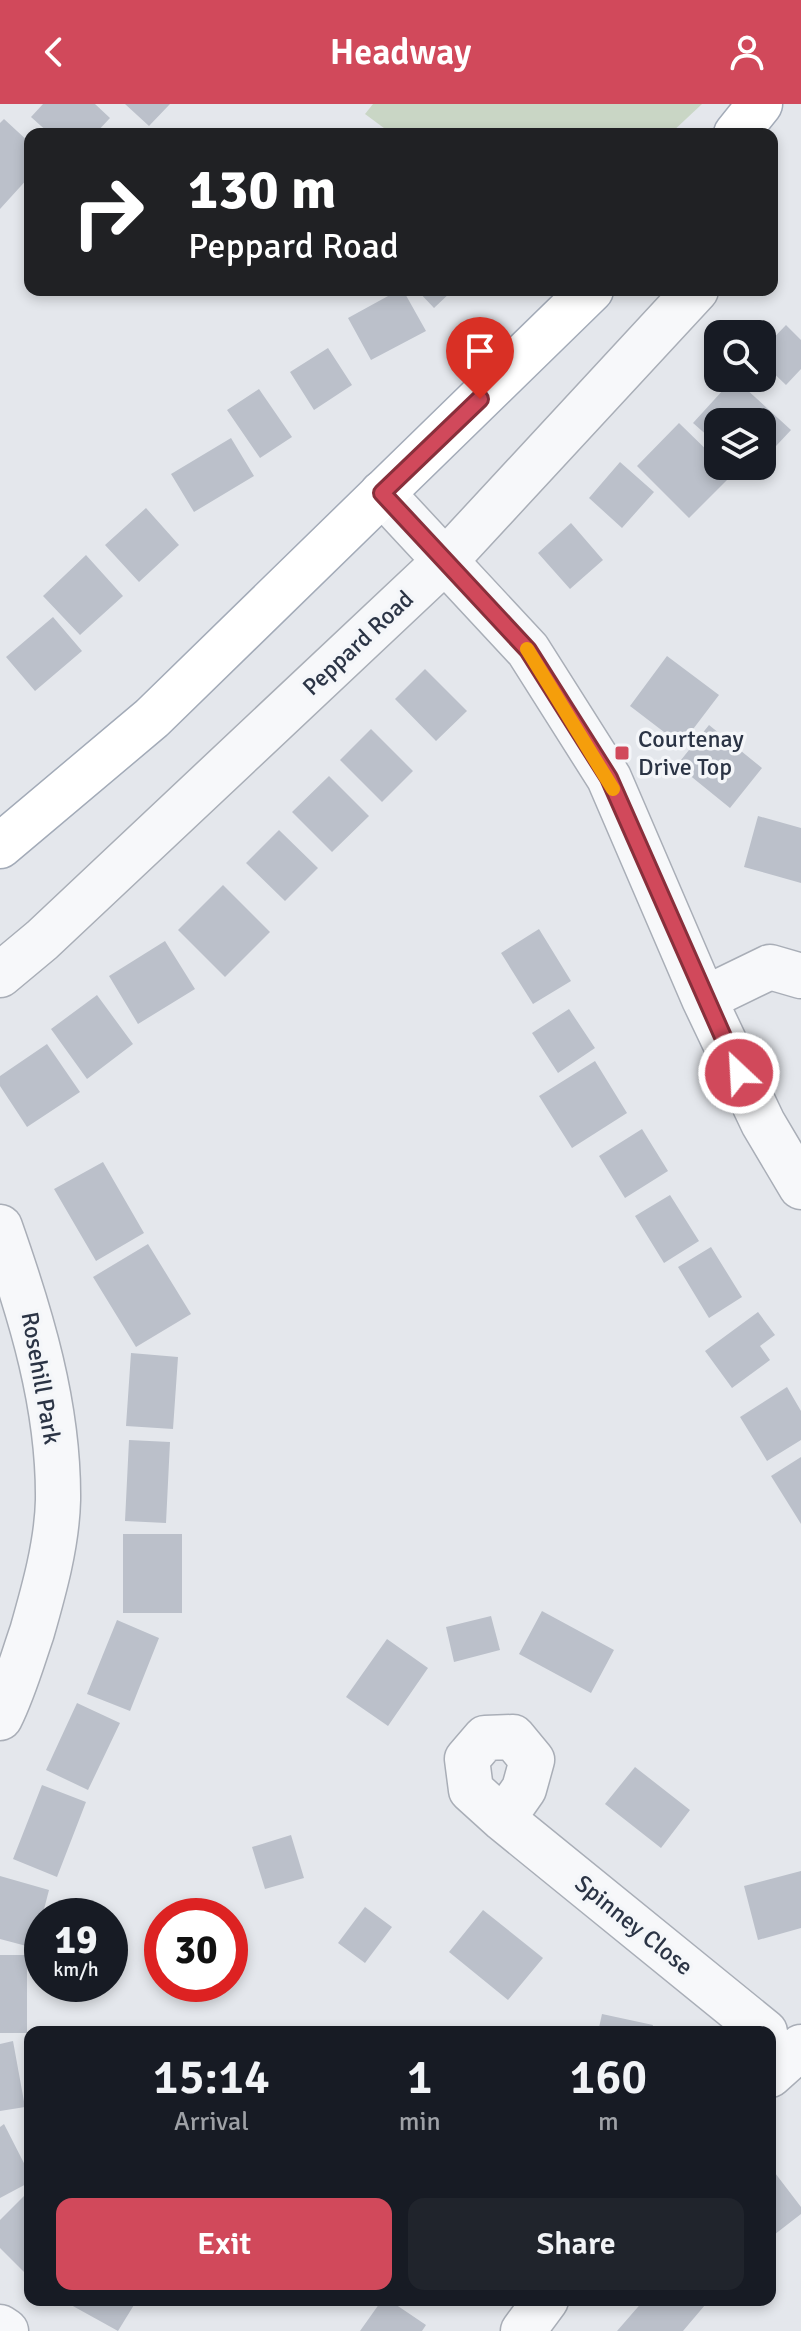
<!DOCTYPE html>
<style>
:root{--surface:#171b24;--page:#20242c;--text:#f1f3f6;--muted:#9ea1a6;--accent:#d1495b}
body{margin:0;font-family:Signika,sans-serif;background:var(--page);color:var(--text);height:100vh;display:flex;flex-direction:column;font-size:30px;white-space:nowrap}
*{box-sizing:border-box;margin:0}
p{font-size:26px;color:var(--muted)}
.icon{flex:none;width:44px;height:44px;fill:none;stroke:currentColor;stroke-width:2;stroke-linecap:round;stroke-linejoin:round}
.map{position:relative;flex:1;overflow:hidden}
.panel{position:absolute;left:24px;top:1922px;width:752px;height:280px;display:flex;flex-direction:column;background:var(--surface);border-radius:16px;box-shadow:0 4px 12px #0003}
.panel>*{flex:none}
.banner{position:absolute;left:24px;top:24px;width:754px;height:168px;border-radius:16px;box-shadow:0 4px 12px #0003;background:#202124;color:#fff;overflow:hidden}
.tools{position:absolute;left:704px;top:216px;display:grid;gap:16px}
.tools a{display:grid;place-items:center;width:72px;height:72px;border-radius:16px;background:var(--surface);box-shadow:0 4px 12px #0003;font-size:40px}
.speed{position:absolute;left:24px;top:1794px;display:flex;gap:16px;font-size:40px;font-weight:700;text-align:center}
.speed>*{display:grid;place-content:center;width:104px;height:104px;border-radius:50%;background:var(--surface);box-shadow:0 4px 12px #0003;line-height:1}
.speed small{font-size:20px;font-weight:400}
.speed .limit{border:12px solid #d22;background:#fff;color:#111}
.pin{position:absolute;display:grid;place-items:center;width:68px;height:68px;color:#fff;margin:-82px -34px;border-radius:50% 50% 50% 0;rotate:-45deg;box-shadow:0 0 8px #0007}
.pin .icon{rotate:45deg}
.me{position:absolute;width:88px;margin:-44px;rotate:335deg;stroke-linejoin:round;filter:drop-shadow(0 0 6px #0008)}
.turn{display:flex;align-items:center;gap:28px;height:168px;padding:0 32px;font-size:36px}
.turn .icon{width:104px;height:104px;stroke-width:2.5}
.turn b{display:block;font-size:56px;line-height:68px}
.eta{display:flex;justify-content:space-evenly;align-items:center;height:136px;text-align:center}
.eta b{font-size:48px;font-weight:600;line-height:56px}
.button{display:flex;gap:16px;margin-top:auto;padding:16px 32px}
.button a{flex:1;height:92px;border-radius:16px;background:var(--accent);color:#fff;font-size:32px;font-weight:600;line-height:92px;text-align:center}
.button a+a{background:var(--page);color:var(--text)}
header{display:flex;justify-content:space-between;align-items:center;height:104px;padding:0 32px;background:var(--accent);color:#fff;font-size:36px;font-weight:600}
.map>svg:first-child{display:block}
.green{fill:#c9d6c5}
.building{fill:#bbc0ca}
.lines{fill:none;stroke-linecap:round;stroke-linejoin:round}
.minor-casing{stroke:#a9aeb7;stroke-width:47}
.major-casing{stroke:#a3abb8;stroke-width:47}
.minor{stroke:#f7f8fa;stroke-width:44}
.major{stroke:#fff;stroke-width:44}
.route-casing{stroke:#882f3b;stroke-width:20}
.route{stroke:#d1495b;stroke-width:14}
.slow{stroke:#f59e0b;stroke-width:14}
.poi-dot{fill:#d1495b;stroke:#f4f6f9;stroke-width:3}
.labels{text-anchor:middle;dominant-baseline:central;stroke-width:7;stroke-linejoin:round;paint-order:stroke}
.street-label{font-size:24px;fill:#2b3445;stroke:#f4f6f9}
.poi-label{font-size:24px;fill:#2b3445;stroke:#f4f6f9;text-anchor:start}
</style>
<header><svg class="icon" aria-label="back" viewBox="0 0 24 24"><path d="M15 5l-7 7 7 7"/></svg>Headway<svg class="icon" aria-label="person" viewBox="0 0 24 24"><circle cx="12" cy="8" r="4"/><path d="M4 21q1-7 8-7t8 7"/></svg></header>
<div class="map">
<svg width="801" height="2227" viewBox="0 0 801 2227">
<rect width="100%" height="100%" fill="#e4e7ec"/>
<path class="green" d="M373,0h329l-32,30h-278l-27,-20z"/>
<path class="building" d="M43,0h52l15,14 -15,16h-45l-19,-17z
M125,0h45l-21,22z
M4,15l26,24v33l-30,33v-86z
M399,186h4l23,41 -55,29 -23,-42z
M417,186h36l-19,18z
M786,221l15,15v29l-15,16 -24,-23v-12z
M328,244l24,37 -38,25 -24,-38z
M734,274l57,52 -29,31v-39h-44v23l-25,-22z
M259,285l33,48 -32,21 -33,-48z
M679,319l39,38v5h5l9,9 -43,43 -52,-52z
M231,334l23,38 -60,36 -23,-38z
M620,358l34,30 -32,36 -33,-30z
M146,404l33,37 -40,37 -34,-37z
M571,419l32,37 -33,29 -32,-36z
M86,451l37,41 -43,39 -37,-39z
M53,513l29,34 -47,40 -29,-34z
M667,552l52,39 -38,50 -51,-39z
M425,565l42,42 -31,30 -41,-42z
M709,621l53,43 -32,40 -53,-43z
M371,625l42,42 -31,31 -42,-42z
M329,672l40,40 -37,36 -40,-40z
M758,712l43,12v55l-57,-16z
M279,726l39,38 -33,33 -39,-38z
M223,781l47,47 -45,45 -47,-47z
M539,825l32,52 -38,23 -32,-51z
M165,837l30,48 -57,35 -29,-48z
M97,891l36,49 -46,35 -36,-50z
M569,905l26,39 -37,25 -26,-40z
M47,940l33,48 -53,35 -27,-41v-10z
M595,957l32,52 -55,35 -33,-52z
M642,1025l26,42 -43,27 -26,-42z
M103,1058l41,71 -48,28 -42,-72z
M670,1091l29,46 -35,22 -29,-47z
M148,1140l43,70 -55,33 -43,-70z
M711,1143l31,50 -33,21 -31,-51z
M758,1208l17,23 -15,11 10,14 -38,28 -27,-37z
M131,1249l47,4 -5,72 -47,-3z
M787,1283l14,24v29l-34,21 -27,-44z
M129,1336l41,2 -4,81 -41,-2z
M801,1353v67l-30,-48z
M123,1430h59v79h-59z
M542,1507l72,39 -23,43 -72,-39z
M491,1512l9,34 -46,12 -8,-35z
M117,1516l42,18 -29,73 -43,-17z
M387,1535l41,29 -40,58 -42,-29z
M77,1599l43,20 -32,67 -42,-20z
M635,1663l55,43 -29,38 -56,-44z
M42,1681l44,17 -29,75 -44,-18z
M291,1731l13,43 -39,11 -13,-42z
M801,1767v57l-43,12 -14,-54z
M0,1772l49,14 -15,58 -34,-9z
M365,1803l27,20 -27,36 -27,-20z
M483,1806l60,48 -35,42 -59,-48z
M0,1851h27v78h-27z
M602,1910l51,11 -2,7h-53z
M13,1937l12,66 -25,4v-67z
M4,2020l26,51v7l-30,16v-71z
M772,2065l29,38v7l-31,24z
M25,2091l5,4v79l-30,-30v-28z
M62,2196h75l-19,31z
M382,2196h7l37,25 -4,6h-62z
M644,2196h56l5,5 -22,26h-66z"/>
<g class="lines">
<defs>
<path id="minor" d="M382,389l146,157 81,128 95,221 59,124 38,64
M0,871l42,-35 404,-380 250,-270
M704,895l66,-32 31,9
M0,1123c31,88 59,179 58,273 -1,44 -14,90 -26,132 -10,29 -18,58 -32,86
M503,1715l21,-30 8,-29 -19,-23 -28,1 -18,21 4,31 32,29 262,213
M770,1971l31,-28
M0,2223l6,4
M523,2227l23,-31"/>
<path id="major" d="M736,30l24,-30
M0,742l152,-128 439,-428"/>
</defs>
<use href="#minor" class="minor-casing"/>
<use href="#major" class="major-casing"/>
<use href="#minor" class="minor"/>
<use href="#major" class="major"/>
</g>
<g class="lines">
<defs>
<path id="route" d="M480,295l-98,94 146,157 81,128 130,295"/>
</defs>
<use href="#route" class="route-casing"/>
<use href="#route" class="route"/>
<path class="slow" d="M527,545l86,140"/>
</g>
<rect class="poi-dot" x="614" y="641" width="16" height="16" rx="4"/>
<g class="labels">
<g class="street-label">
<text transform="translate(358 539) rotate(-43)">Peppard Road</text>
<text transform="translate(41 1274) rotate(80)">Rosehill Park</text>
<text transform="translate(634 1821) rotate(39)">Spinney Close</text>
</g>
<g class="poi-label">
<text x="638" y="635">Courtenay<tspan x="638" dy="28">Drive Top</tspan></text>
</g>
</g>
</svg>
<div class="tools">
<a><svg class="icon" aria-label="search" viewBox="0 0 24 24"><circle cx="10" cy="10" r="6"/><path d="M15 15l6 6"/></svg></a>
<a><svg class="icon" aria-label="layers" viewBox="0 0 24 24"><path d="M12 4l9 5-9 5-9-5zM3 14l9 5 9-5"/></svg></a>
</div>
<div class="speed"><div>19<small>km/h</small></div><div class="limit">30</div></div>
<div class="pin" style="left:480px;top:295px;background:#d93025"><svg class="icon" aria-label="arrive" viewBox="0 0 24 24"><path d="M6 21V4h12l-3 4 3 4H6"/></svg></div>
<svg class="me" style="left:739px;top:969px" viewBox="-20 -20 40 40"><circle r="17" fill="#d1495b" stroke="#fff" stroke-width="3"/><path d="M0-11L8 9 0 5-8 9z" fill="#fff"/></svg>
<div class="banner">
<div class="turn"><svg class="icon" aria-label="right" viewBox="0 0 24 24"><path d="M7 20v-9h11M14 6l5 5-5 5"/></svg><div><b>130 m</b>Peppard Road</div></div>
</div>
<section class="panel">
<div class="eta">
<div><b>15:14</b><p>Arrival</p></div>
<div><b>1</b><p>min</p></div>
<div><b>160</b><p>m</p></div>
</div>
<div class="button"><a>Exit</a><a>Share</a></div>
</section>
</div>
